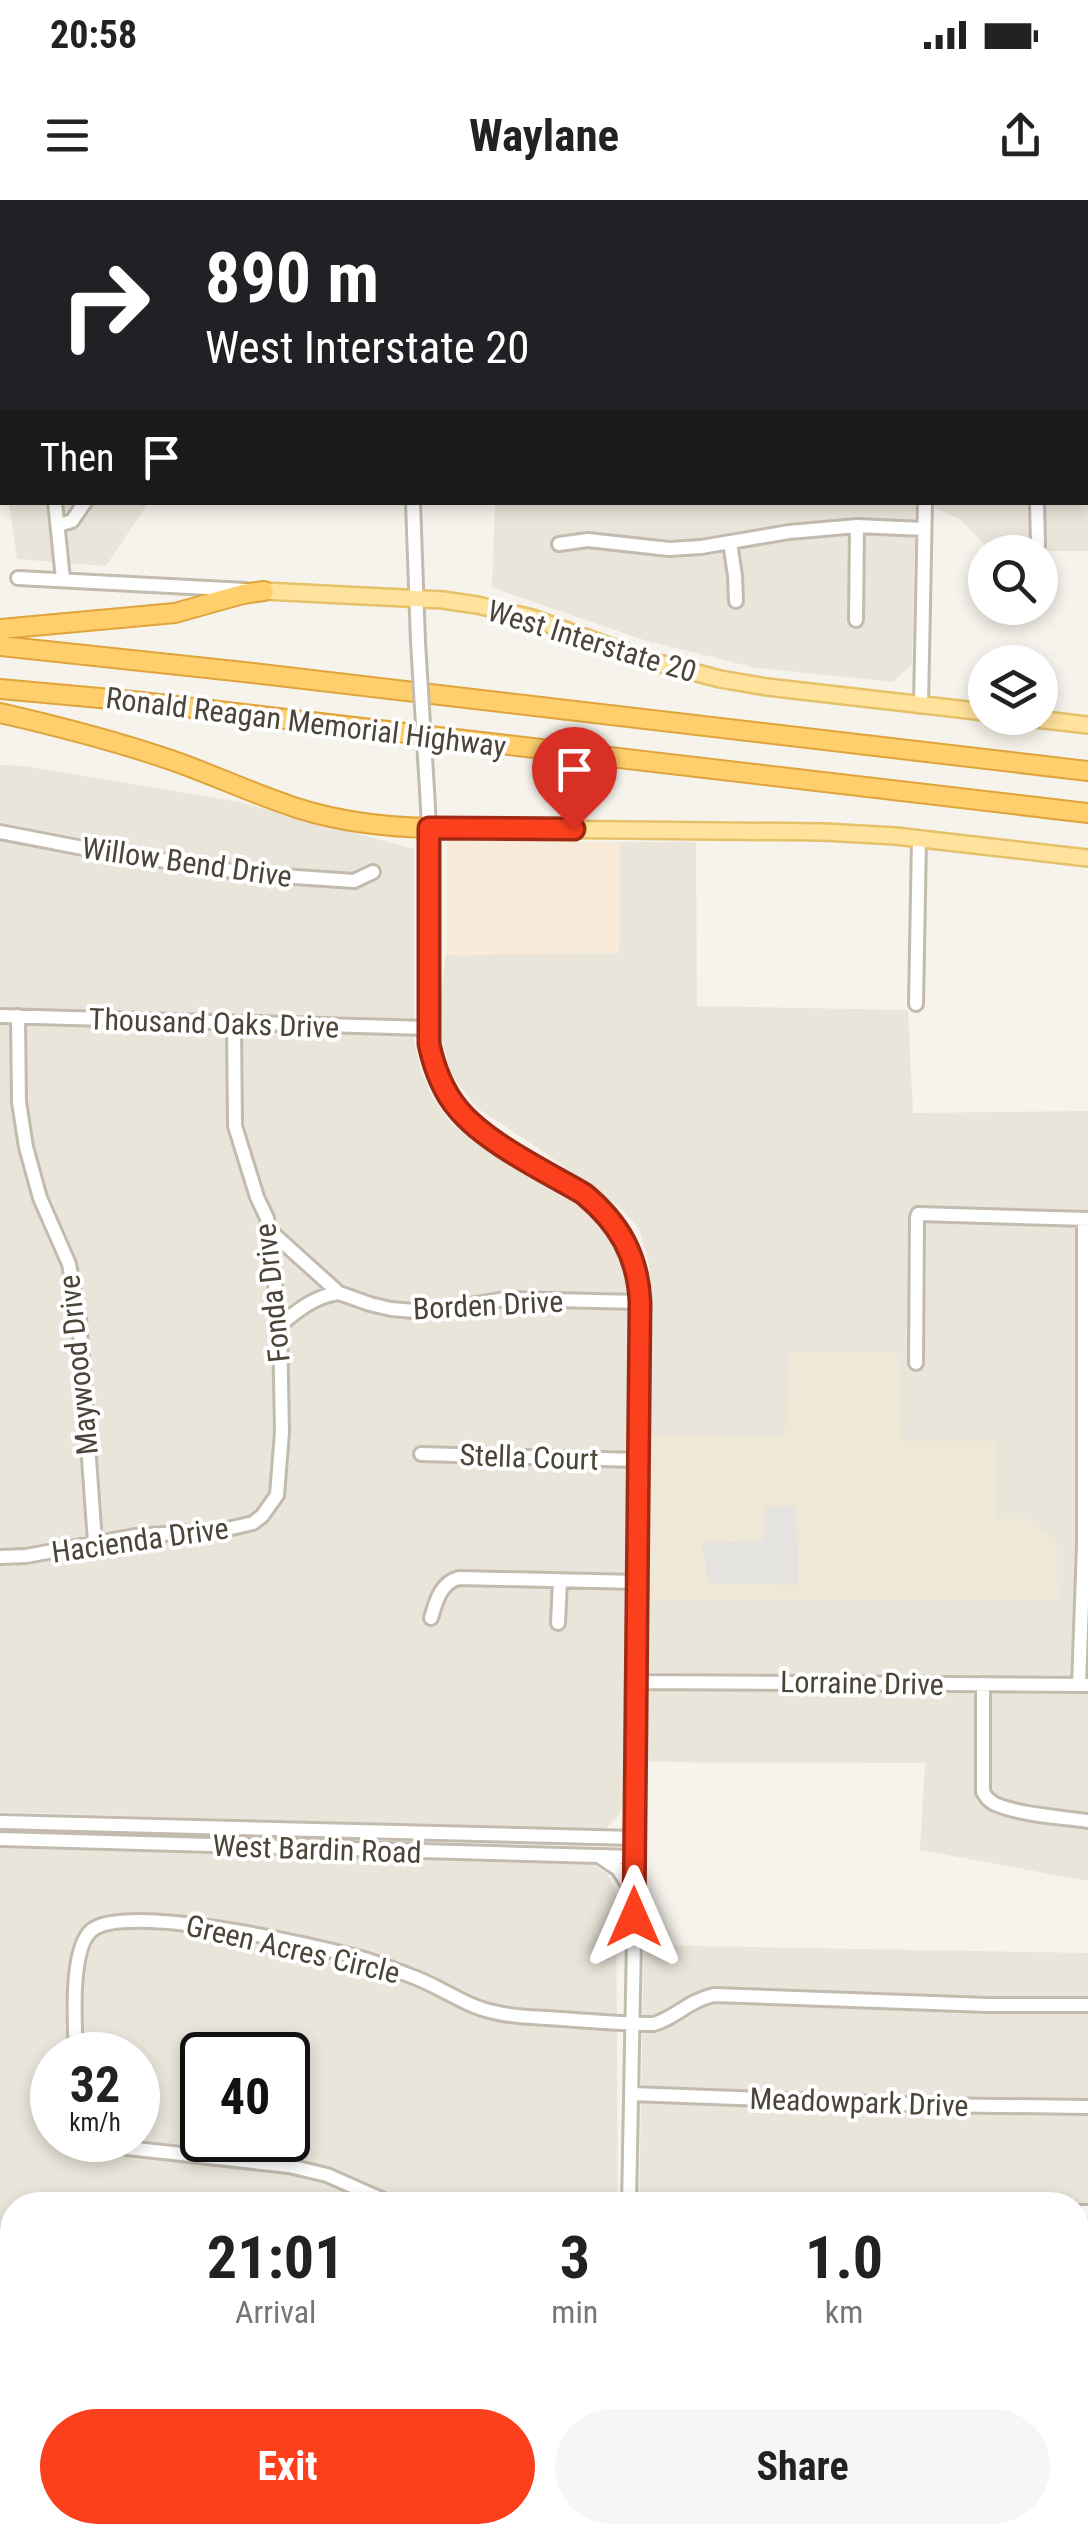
<!DOCTYPE html>
<style>
:root{--surface:#fff;--page:#f6f6f6;--text:#222;--muted:#767676;--accent:#fc3f1d}
body{margin:0;font-family:"Roboto Condensed",sans-serif;background:var(--page);color:var(--text);height:100vh;display:flex;flex-direction:column;font-size:38px;white-space:nowrap}
*{box-sizing:border-box;margin:0}
p{font-size:32px;color:var(--muted)}
.icon{flex:none;width:55px;height:55px;fill:none;stroke:currentColor;stroke-width:2;stroke-linecap:round;stroke-linejoin:round}
.map{position:relative;flex:1;overflow:hidden}
.drawer{position:absolute;left:0px;top:1992px;width:1090px;height:352px;display:flex;flex-direction:column;background:var(--surface);border-radius:40px 40px 0 0;box-shadow:0 5px 15px #0003}
.drawer>*{flex:none}
.guide{position:absolute;left:0px;top:0px;width:1090px;height:305px;box-shadow:0 5px 15px #0003;background:#202124;color:#fff;overflow:hidden}
.controls{position:absolute;left:968px;top:335px;display:grid;gap:20px}
.controls a{display:grid;place-items:center;width:90px;height:90px;border-radius:50%;background:var(--surface);box-shadow:0 5px 15px #0003;font-size:50px}
.speed{position:absolute;left:30px;top:1832px;display:flex;gap:20px;font-size:50px;font-weight:700;text-align:center}
.speed>*{display:grid;place-content:center;width:130px;height:130px;border-radius:50%;background:var(--surface);box-shadow:0 5px 15px #0003;line-height:1}
.speed small{font-size:25px;font-weight:400}
.speed .limit{border:5px solid #111;border-radius:15px;background:#fff;color:#111}
.pin{position:absolute;display:grid;place-items:center;width:85px;height:85px;color:#fff;margin:-102px -42px;border-radius:50% 50% 50% 0;rotate:-45deg;box-shadow:0 0 10px #0007}
.pin .icon{rotate:45deg}
.me{position:absolute;width:110px;margin:-55px;rotate:0deg;stroke-linejoin:round;filter:drop-shadow(0 0 8px #0008)}
.turn{display:flex;align-items:center;gap:35px;height:210px;padding:0 40px;font-size:45px}
.turn .icon{width:130px;height:130px;stroke-width:2.5}
.turn b{display:block;font-size:70px;line-height:85px}
.then{display:flex;align-items:center;height:95px;padding:0 40px;background:#0003;gap:20px;font-size:38px}
.eta{display:flex;justify-content:space-evenly;align-items:center;height:170px;text-align:center}
.eta b{font-size:60px;font-weight:700;line-height:70px}
.button{display:flex;gap:20px;margin-top:auto;padding:20px 40px}
.button a{flex:1;height:115px;border-radius:60px;background:var(--accent);color:#fff;font-size:40px;font-weight:700;line-height:115px;text-align:center}
.button a+a{background:var(--page);color:var(--text)}
.status{display:flex;justify-content:space-between;align-items:center;height:70px;padding:0 50px;background:var(--surface);direction:ltr}
.status svg{height:28px;fill:currentColor}
header{display:flex;justify-content:space-between;align-items:center;height:130px;padding:0 40px;background:var(--surface);font-size:45px;font-weight:700}
.map>svg:first-child{display:block}
.residential{fill:#eae5da;fill-rule:evenodd}
.commercial{fill:#f7ead8}
.education{fill:#efe8d6}
.parking{fill:#e5e3e0}
.lines{fill:none;stroke-linecap:round;stroke-linejoin:round}
.minor-casing{stroke:#c2bbae;stroke-width:18}
.major-casing{stroke:#e6c16a;stroke-width:20}
.highway-casing{stroke:#e0a43c;stroke-width:22}
.minor{stroke:#fff;stroke-width:12}
.major{stroke:#ffe39c;stroke-width:15}
.highway{stroke:#ffcf6e;stroke-width:18}
.minor-bridge-casing{stroke:#c2bbae;stroke-width:18;stroke-linecap:butt}
.minor-bridge{stroke:#fff;stroke-width:12}
.route-casing{stroke:#a42913;stroke-width:25}
.route{stroke:#fc3f1d;stroke-width:18}
.labels{text-anchor:middle;dominant-baseline:central;stroke-width:8;stroke-linejoin:round;paint-order:stroke}
.street-label{font-size:30px;fill:#4b4439;stroke:#fff}
</style>
<div class="status"><b>20:58</b><svg viewBox="0 0 49 12"><path d="M0 12V9h3v3zM5 12V6h3v6zM10 12V3h3v9zM15 12V0h3v12zM26 1h20v11H26zM47 4h2v5h-2z"/></svg></div>
<header><svg class="icon" aria-label="menu" viewBox="0 0 24 24"><path d="M4 6h16M4 12h16M4 18h16"/></svg>Waylane<svg class="icon" aria-label="share" viewBox="0 0 24 24"><path d="M12 15V3M7 8l5-5 5 5M5 13v7h14v-7"/></svg></header>
<div class="map">
<svg width="1088" height="2344" viewBox="0 0 1088 2344">
<rect width="100%" height="100%" fill="#f6f3ec"/>
<path class="residential" d="M0,0h410v2h-408v261l-2,-16z
M433,0h655v351h-97l-31,-32 -39,-16 167,-1v-300h-656z
M9,303h139l-42,63 -89,-7z
M495,303h421l-4,161 -19,18 -137,-14 -112,-28 -128,-44 -24,-9z
M0,565l24,1 215,36 175,47v192l7,31 13,27 17,24 21,17 40,27 66,38 32,27 19,40 -6,536 -8,12 -11,10 -604,-18z
M620,642h76l1,164 211,4 5,103 175,-2v770l-168,-31 5,-87 -278,-1 3,-162h407v-58l-62,-22 -95,-79 -3,-89 -112,85 -134,-2 -2,-170 -10,-37 -21,-22 -77,-56 -64,-42 -26,-34 -9,-34 -1,-47 5,-38 173,-2z
M0,1648l593,17 13,8 10,18 2,314h-606v155h-12zM52,1855h86v85h-86zM202,1855h86v85h-86z
M644,1745l444,8v591h-452v-12h442v-327h-439z
M100,2332l88,1v9l12,2h-102z"/>
<path class="commercial" d="M447,641l173,1 -1,111 -173,2z"/>
<path class="education" d="M789,1152h108l4,89h94v78l32,-1 30,24 1,58h-408l1,-165 134,2z
M188,2332h425v12h-413l-13,-2z"/>
<path class="parking" d="M796,1306l2,79 -90,-2 -6,-40 61,-2 2,-34z"/>
<g class="lines">
<defs>
<path id="minor" d="M746,0v2
M104,2l3,-2
M204,2v-2
M421,2l1,-2
M624,2v-2
M859,2v-2
M931,2v-2
M1088,177v-1
M55,302l8,77
M413,302l5,140
M1037,302l1,43
M58,325l14,-4 13,-19
M730,342l5,34 1,25
M559,344l29,-4 81,9 32,-2 88,-15 68,-6 67,3
M18,378l228,12
M856,420l1,-94
M921,506l4,-204
M427,590c3,46 3,91 3,137 0,54 -12,115 16,164 14,25 37,42 60,57 65,39 114,54 133,135l-5,656 -5,266
M0,632l88,17 164,25 102,7 19,-9
M916,804l3,-165
M0,816l428,12
M18,816l1,86 7,45 14,51 29,66 10,55 16,223
M918,1014l170,5
M268,1029l71,64 31,11 21,5 24,2 25,-1 65,-11 135,3
M280,1125c18,-15 35,-29 59,-32
M916,1163l1,-146
M421,1254l217,6
M0,1357l26,-1 109,-20 88,-6 30,-7 9,-7 15,-21 5,-63 -2,-107 -13,-107 -10,-21 -22,-71 -1,-102
M431,1418c5,-16 9,-35 28,-40l178,4
M558,1423l2,-42
M636,1482l450,3
M983,1484v108c4,6 5,8 12,12 26,11 65,13 93,17
M1079,1485l5,-139v-326
M0,1622l634,16
M0,1639l634,18
M600,1657l18,12 13,20
M76,1855c-1,-28 -7,-107 16,-125 35,-28 223,16 269,28 17,5 34,12 50,18 29,10 53,30 83,36 22,6 46,5 68,7 31,2 61,5 92,5 25,-8 33,-23 60,-29l274,10h100
M631,1894l296,11 161,2
M102,1940l25,8 162,18 38,9 68,30
M726,2005h24
M1078,2012h10
M1078,2115l10,1
M1078,2297h10
M93,2344l1,-12
M626,2344v-12"/>
<path id="major" d="M264,391l179,9 34,5 55,13 115,42 73,19 47,8 218,25
M1028,518l60,7
M429,628l395,4 71,4 193,22
M0,2320l12,11"/>
<path id="highway" d="M0,429l175,-16 68,-19 21,-3
M0,446l244,26 844,99
M0,489l133,12 955,112
M0,513c57,13 115,28 171,47 43,15 85,35 129,49 42,13 86,18 129,19"/>
</defs>
<use href="#minor" class="minor-casing"/>
<use href="#major" class="major-casing"/>
<use href="#highway" class="highway-casing"/>
<use href="#minor" class="minor"/>
<use href="#major" class="major"/>
<use href="#highway" class="highway"/>
<defs>
<path id="minor-bridge" d="M418,442l9,148"/>
</defs>
<use href="#minor-bridge" class="minor-bridge-casing"/>
<use href="#minor-bridge" class="minor-bridge"/>
</g>
<g class="lines">
<defs>
<path id="route" d="M574,629l-145,-1v216c5,23 13,46 29,65 28,34 87,62 126,85 35,29 54,62 56,108l-6,615"/>
</defs>
<use href="#route" class="route-casing"/>
<use href="#route" class="route"/>
</g>
<g class="labels">
<g class="street-label">
<text transform="translate(592 441) rotate(17)">West Interstate 20</text>
<text transform="translate(306 522) rotate(7)">Ronald Reagan Memorial Highway</text>
<text transform="translate(187 662) rotate(8)">Willow Bend Drive</text>
<text transform="translate(214 823) rotate(2)">Thousand Oaks Drive</text>
<text transform="translate(272 1093) rotate(-96)">Fonda Drive</text>
<text transform="translate(488 1105) rotate(-3)">Borden Drive</text>
<text transform="translate(78 1165) rotate(-96)">Maywood Drive</text>
<text transform="translate(529 1257) rotate(2)">Stella Court</text>
<text transform="translate(140 1340) rotate(-8)">Hacienda Drive</text>
<text transform="translate(862 1483) rotate(1)">Lorraine Drive</text>
<text transform="translate(317 1649) rotate(2)">West Bardin Road</text>
<text transform="translate(293 1749) rotate(13)">Green Acres Circle</text>
<text transform="translate(859 1902) rotate(2)">Meadowpark Drive</text>
</g>
</g>
</svg>
<div class="controls">
<a><svg class="icon" aria-label="search" viewBox="0 0 24 24"><circle cx="10" cy="10" r="6"/><path d="M15 15l6 6"/></svg></a>
<a><svg class="icon" aria-label="layers" viewBox="0 0 24 24"><path d="M12 4l9 5-9 5-9-5zM3 14l9 5 9-5"/></svg></a>
</div>
<div class="speed"><div>32<small>km/h</small></div><div class="limit">40</div></div>
<div class="pin" style="left:574px;top:629px;background:#d93025"><svg class="icon" aria-label="arrive" viewBox="0 0 24 24"><path d="M6 21V4h12l-3 4 3 4H6"/></svg></div>
<svg class="me" style="left:634px;top:1717px" viewBox="-20 -20 40 40"><path d="M0-17L14 15 0 8-14 15z" fill="#fc3f1d" stroke="#fff" stroke-width="4"/></svg>
<div class="guide">
<div class="turn"><svg class="icon" aria-label="right" viewBox="0 0 24 24"><path d="M7 20v-9h11M14 6l5 5-5 5"/></svg><div><b>890 m</b>West Interstate 20</div></div>
<div class="then">Then<svg class="icon" aria-label="arrive" viewBox="0 0 24 24"><path d="M6 21V4h12l-3 4 3 4H6"/></svg></div>
</div>
<section class="drawer">
<div class="eta">
<div><b>21:01</b><p>Arrival</p></div>
<div><b>3</b><p>min</p></div>
<div><b>1.0</b><p>km</p></div>
</div>
<div class="button"><a>Exit</a><a>Share</a></div>
</section>
</div>
